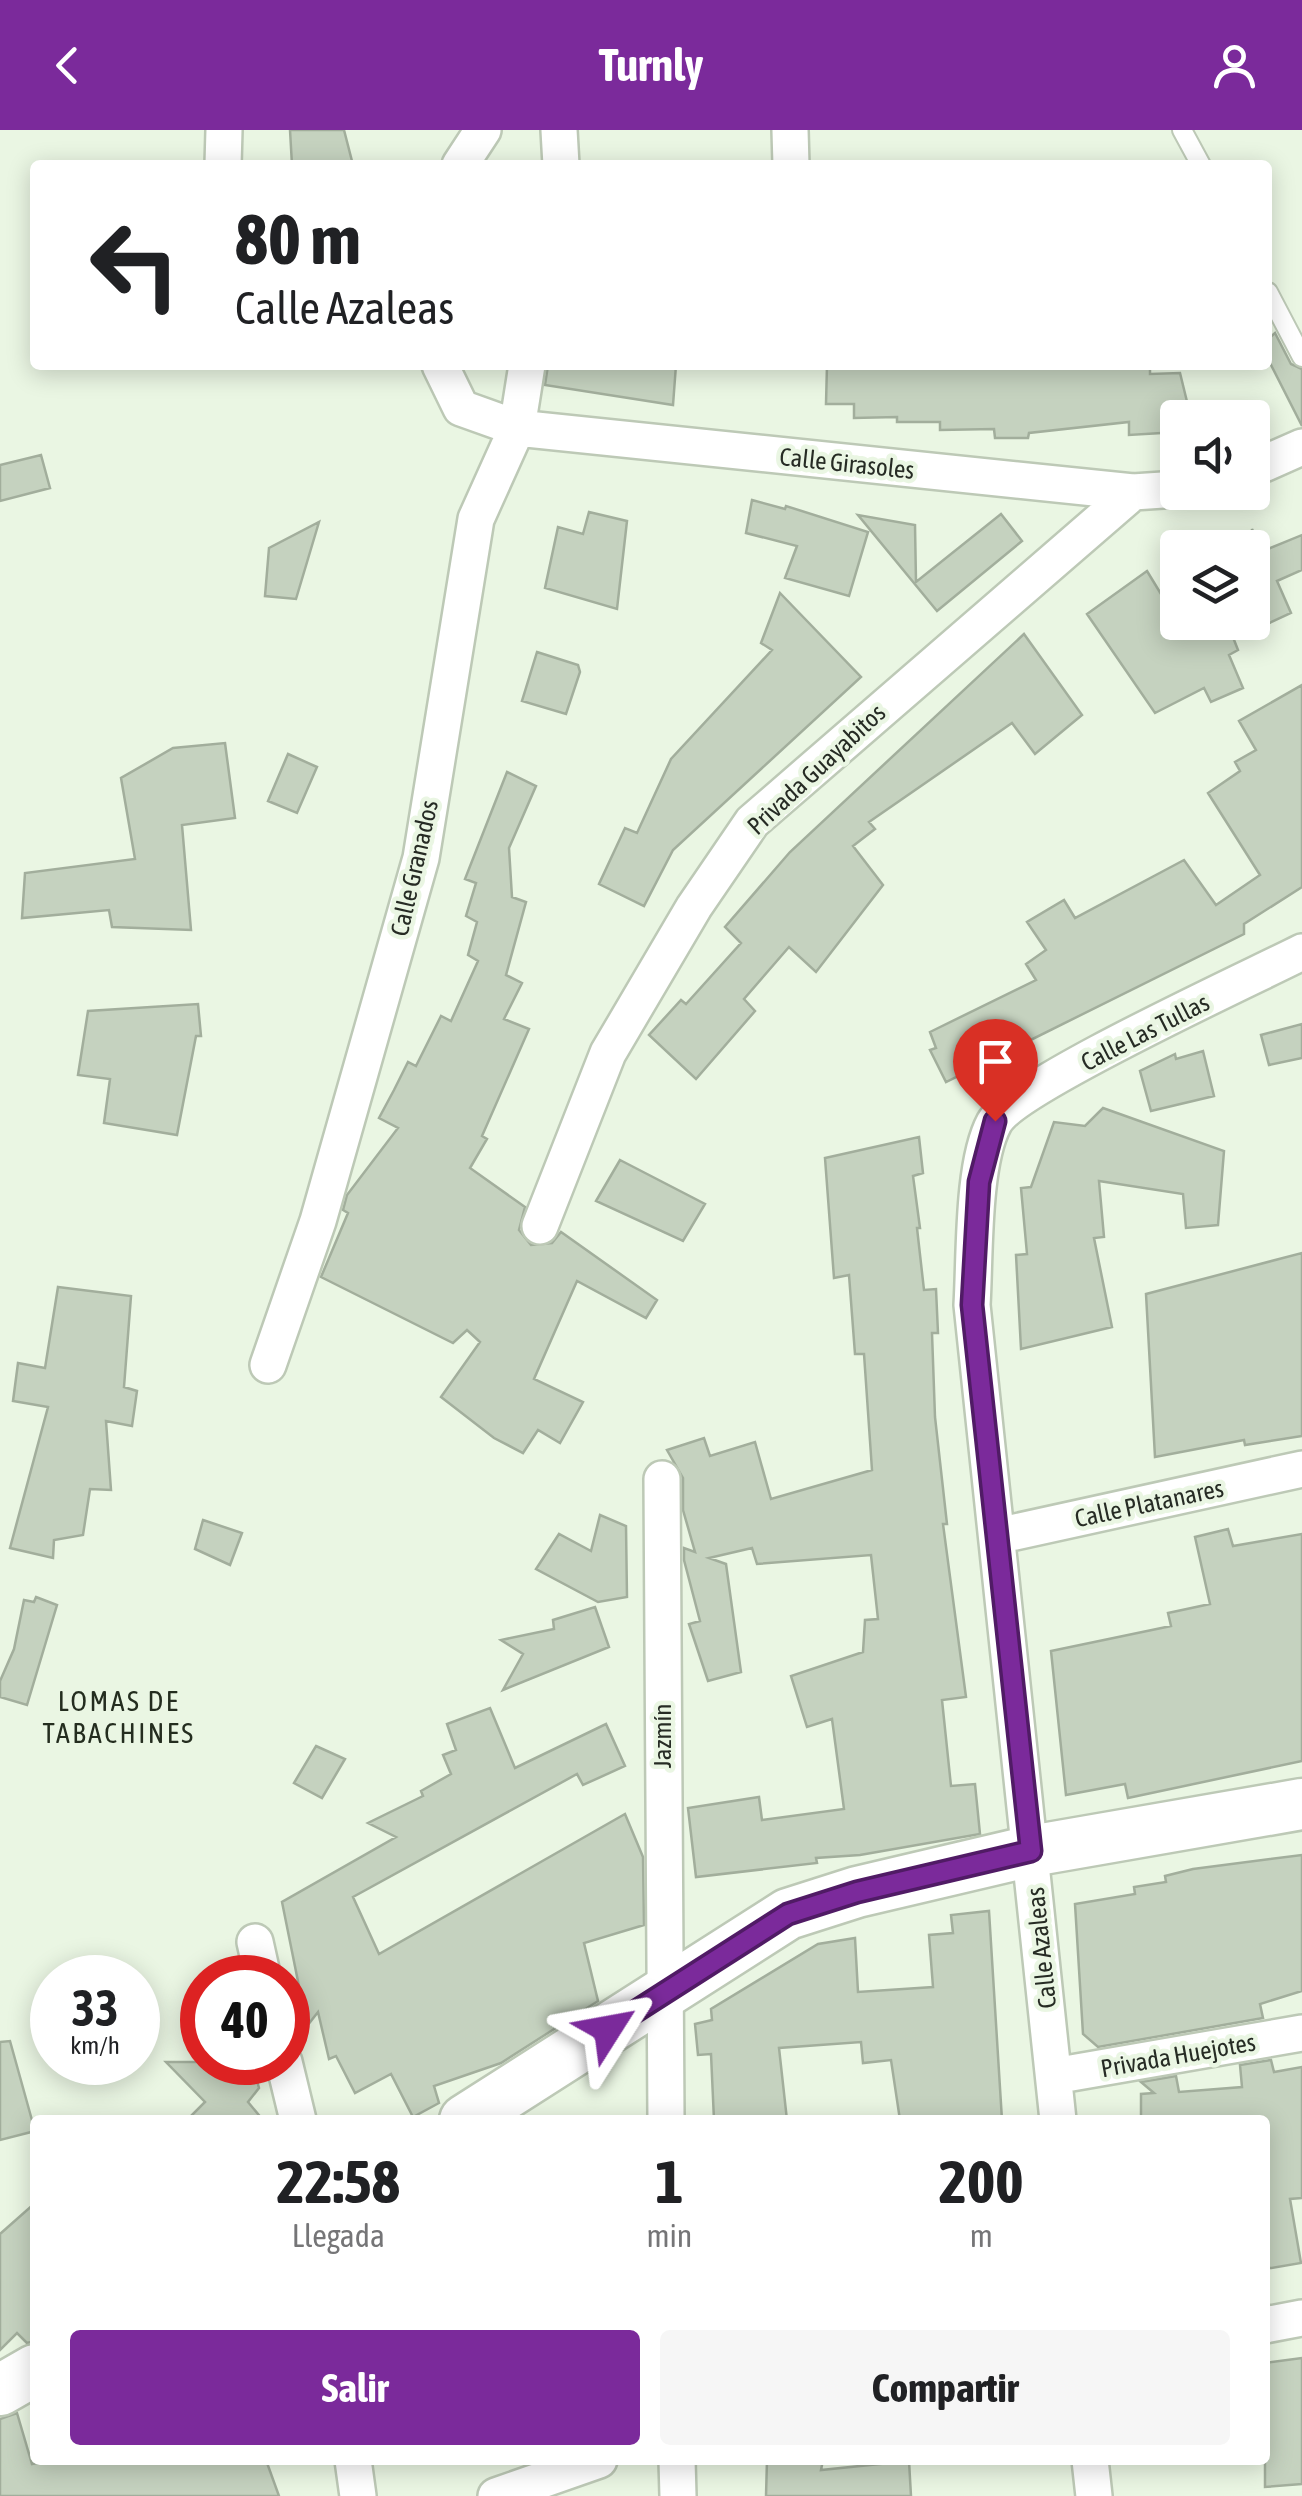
<!DOCTYPE html>
<html lang="es">
<meta charset="utf-8">
<style>
:root{--surface:#fff;--page:#f6f6f6;--text:#202124;--muted:#757577;--accent:#7b2a9b}
body{margin:0;font-family:"Asap Condensed",sans-serif;background:var(--page);color:var(--text);height:100vh;display:flex;flex-direction:column;font-size:38px;white-space:nowrap}
*{box-sizing:border-box;margin:0}
p{font-size:32px;color:var(--muted)}
.icon{flex:none;width:55px;height:55px;fill:none;stroke:currentColor;stroke-width:2;stroke-linecap:round;stroke-linejoin:round}
.map{position:relative;flex:1;overflow:hidden}
.panel{position:absolute;left:30px;top:1985px;width:1240px;height:350px;display:flex;flex-direction:column;background:var(--surface);border-radius:10px;box-shadow:0 5px 25px #0003}
.panel>*{flex:none}
.guide{position:absolute;left:30px;top:30px;width:1242px;height:210px;border-radius:10px;box-shadow:0 5px 25px #0003;background:#fff;color:var(--text);overflow:hidden}
.fabs{position:absolute;left:1160px;top:270px;display:grid;gap:20px}
.fabs a{display:grid;place-items:center;width:110px;height:110px;border-radius:10px;background:var(--surface);box-shadow:0 5px 25px #0003;font-size:50px}
.speed{position:absolute;left:30px;top:1825px;display:flex;gap:20px;font-size:50px;font-weight:700;text-align:center}
.speed>*{display:grid;place-content:center;width:130px;height:130px;border-radius:50%;background:var(--surface);box-shadow:0 5px 25px #0003;line-height:1}
.speed small{font-size:25px;font-weight:400}
.speed .limit{border:15px solid #d22;background:#fff;color:#111}
.pin{position:absolute;display:grid;place-items:center;width:85px;height:85px;color:#fff;margin:-102px -42px;border-radius:50% 50% 50% 0;rotate:-45deg;box-shadow:0 0 10px #0007}
.pin .icon{rotate:45deg}
.me{position:absolute;width:110px;margin:-55px;rotate:56deg;stroke-linejoin:round;filter:drop-shadow(0 0 8px #0008)}
.turn{display:flex;align-items:center;gap:35px;height:210px;padding:0 40px;font-size:45px}
.turn .icon{width:130px;height:130px;stroke-width:2.5}
.turn b{display:block;font-size:70px;line-height:85px}
.eta{display:flex;justify-content:space-evenly;align-items:center;height:170px;text-align:center}
.eta b{font-size:60px;font-weight:700;line-height:70px}
.action{display:flex;gap:20px;margin-top:auto;padding:20px 40px}
.action a{flex:1;height:115px;border-radius:10px;background:var(--accent);color:#fff;font-size:40px;font-weight:700;line-height:115px;text-align:center}
.action a+a{background:var(--page);color:var(--text)}
header{display:flex;justify-content:space-between;align-items:center;height:130px;padding:0 40px;background:var(--accent);color:#fff;font-size:45px;font-weight:700}
.map>svg:first-child{display:block}
.building{fill:#c5d2bf;stroke:#a2ae9c;stroke-width:2.5}
.lines{fill:none;stroke-linecap:round;stroke-linejoin:round}
.lane-casing{stroke:#bdc9b6;stroke-width:22}
.street-casing{stroke:#bdc9b6;stroke-width:40}
.secondary-casing{stroke:#bdc9b6;stroke-width:55}
.lane{stroke:#fff;stroke-width:18}
.street{stroke:#fff;stroke-width:35}
.secondary{stroke:#fff;stroke-width:50}
.route-casing{stroke:#501b65;stroke-width:25}
.route{stroke:#7b2a9b;stroke-width:18}
.labels{text-anchor:middle;dominant-baseline:central;stroke-width:9;stroke-linejoin:round;paint-order:stroke}
.street-label{font-size:25px;fill:#262b24;stroke:#eaf6e3}
.neighbourhood-label{font-size:28px;letter-spacing:2.5px;fill:#242d1f;stroke:#eaf6e3}
</style>
<header><svg class="icon" aria-label="back" viewBox="0 0 24 24"><path d="M15 5l-7 7 7 7"/></svg>Turnly<svg class="icon" aria-label="person" viewBox="0 0 24 24"><circle cx="12" cy="8" r="4"/><path d="M4 21q1-7 8-7t8 7"/></svg></header>
<div class="map">
<svg width="1302" height="2366" viewBox="0 0 1302 2366">
<rect width="100%" height="100%" fill="#eaf6e3"/>
<path class="building" d="M290,0h54l9,35h-61z
M1275,203l16,31 11,5v57l-34,-67v-20z
M548,235h128l-3,40 -128,-20z
M827,235h323v9l30,-1 11,45h-13v14l-49,3v-13l-100,11 -1,5h-33l-1,-9 -54,1v-8h-43v-5l-43,1v-14h-28z
M41,325l9,33 -50,13v-36z
M752,370l33,9 1,-3 82,26 -19,64 -64,-18 12,-32 -51,-13z
M589,382l38,9 -10,88 -72,-21 13,-61 25,7z
M1001,384l21,27 -85,70 -79,-96 57,10 1,57z
M319,392l-23,77 -31,-3 4,-48z
M1252,399l11,22 39,-16v35l-25,11 14,32 -39,18z
M1147,441l31,51h49l11,28 -9,5 14,33 -32,14 -7,-14 -49,25 -68,-99z
M780,463l81,84 -188,173 -29,56 -45,-22 26,-56 12,5 34,-74 101,-109 -11,-7z
M1024,504l58,81 -47,39 -23,-31 -143,99 6,7 -22,17 30,39 -67,87 -27,-25 -45,52 11,12 -59,68 -47,-44 32,-35 5,4 55,-61 -16,-16 65,-75z
M537,522l41,13 2,7 -14,42 -44,-13z
M1302,555v202l-58,37v10l-298,148 -16,-32 6,-2 -6,-16 106,-52 -10,-16 20,-14 -19,-28 37,-22 11,18 109,-58 32,45 44,-30 -52,-82 32,-22 -5,-9 21,-12 -17,-29z
M225,613l10,75 -53,7 9,105 -79,-3 -3,-17 -87,8 3,-45 110,-14 -14,-81 52,-30z
M288,624l29,13 -20,46 -29,-12z
M507,642l29,14 -27,62 3,49 14,5 -20,73 16,8 -18,36 25,10 -47,107 5,3 -17,29 55,39 -6,23 12,15 21,-2 9,-11 96,68 -11,18 -69,-37 -43,98 49,23 -23,41 -22,-13 -15,23 -29,-15 -53,-41 39,-55 -13,-12 -14,13 -132,-66 27,-64 -5,-3 4,-15 51,-67 -19,-10 15,-28 14,-28 8,4 25,-50 10,5 27,-60 -10,-6 9,-33 -11,-6 10,-33 -11,-4z
M198,874l3,32h-5l-19,99 -73,-12 6,-44 -32,-4 10,-64z
M1302,894v34l-33,7 -8,-30z
M1203,921l11,45 -63,15 -11,-40 35,-17 1,5z
M1103,978l121,43 -6,74 -32,3 -3,-34 -84,-13 5,56 -10,1 18,89 -91,22 -5,-94 11,-1 -6,-66 10,-1 23,-65 31,4z
M919,1007l4,36 -10,3 7,52h-3l7,62 12,-1 2,44h-6l3,84 12,107h-4l23,173 -24,3 9,86 24,-2 5,50 -120,21 -44,3 1,5 -121,14 -8,-69 71,-11 3,23 82,-11 -12,-90 -25,8 -16,-51 72,-24 2,-32 13,-1 -7,-64 -114,9 -5,-16 -43,10 17,6 15,108 -33,9 -19,-57 11,-3 -16,-61v-12l11,4 -12,-42v-32l-16,-28 37,-12 6,18 45,-14 16,57 101,-29 -8,-116h-9l-6,-79 -15,3 -9,-120z
M620,1030l85,44 -22,37 -87,-40z
M1302,1123v183l-57,9 -1,-5 -89,17 -9,-163z
M58,1157l73,9 -7,91 13,4 -5,35 -26,-5 5,69 -21,-1 -7,46 -29,5 -1,18 -43,-10 38,-141 -35,-6 5,-38 27,5z
M600,1385l26,11 1,71 -29,5 -62,-33 23,-35 32,17z
M203,1390l39,13 -12,32 -35,-16z
M1228,1399l5,17 69,-12v227l-174,37 -3,-14 -59,11 -15,-144 120,-25 -3,-13 42,-9 -15,-67z
M36,1467l21,8 -30,100 -27,-8v-16l14,-32 10,-49 10,2z
M595,1477l14,40 -106,43 20,-36 -22,-14 53,-11 -1,-9z
M490,1578l25,60 91,-44 19,42 -42,19 -6,-11 -224,123 26,57 246,-140 18,43 1,68 -60,18 14,58 -97,62 -67,23 5,17 -26,14 -22,-43 -36,19 -19,-37 -7,3 -11,-47 -11,14 -25,-124 114,-65 -28,-14 55,-27 -2,-5 30,-17 -8,-19 13,-5 -9,-26z
M316,1616l29,13 -23,39 -28,-15z
M1302,1725v136l-42,13 3,14 -165,29 -15,-13 -8,-130 60,-10 -1,-7 32,-5 -1,-6 28,-7z
M989,1781l13,209h-102l-9,-60 -28,3 -2,-21 -82,6 8,72h-73l-3,-66 -13,1 -3,-31 17,-4 -1,-11 107,-65 37,-6 3,54 75,-5 -4,-52 24,-2 -2,-18z
M10,1911l25,90 -35,9v-98z
M1271,1930l3,12 28,-5v131l-12,1 11,64 -36,6v-149h-124v-26l13,-1 -13,-11 35,-6 3,16 63,-5 -2,-22z
M166,1932h86l7,26 -11,14 15,18h-76l18,-18z
M35,2073v138l-8,2 -10,-10 -17,17v-116z
M1302,2228v126l-37,3v-124z
M17,2283l15,51 21,-4h213l13,36h-279v-77z
M767,2330h56l-2,10 88,-9 2,35h-145z"/>
<g class="lines">
<defs>
<path id="lane" d="M1182,0l19,35
M1268,162l34,65"/>
<path id="street" d="M559,0l2,35
M790,0l1,35
M223,35l1,-35
M460,35l23,-35
M440,235l21,43 56,20 616,64 45,-3
M1252,339l50,-22
M540,1096l68,-173 86,-146 58,-85 381,-330
M268,1235l50,-144 103,-363 55,-339 41,-91 10,-63
M662,1349l4,641
M997,1406l305,-67
M255,1812l8,36
M284,1932l14,58
M1054,1946l248,-43
M1058,1990l-86,-815c3,-48 0,-141 22,-182 20,-37 257,-145 308,-171
M1265,2195l37,-7
M353,2330l5,36
M677,2330l1,36
M1090,2330l4,36
M496,2366l103,-36"/>
<path id="secondary" d="M465,1990l323,-206 69,-22 174,-41 271,-47
M0,2260l35,-20"/>
</defs>
<use href="#lane" class="lane-casing"/>
<use href="#street" class="street-casing"/>
<use href="#secondary" class="secondary-casing"/>
<use href="#lane" class="lane"/>
<use href="#street" class="street"/>
<use href="#secondary" class="secondary"/>
</g>
<g class="lines">
<defs>
<path id="route" d="M608,1899l180,-115 69,-22 174,-41 -59,-546 7,-123 16,-61"/>
</defs>
<use href="#route" class="route-casing"/>
<use href="#route" class="route"/>
</g>
<g class="labels">
<g class="street-label">
<text transform="translate(847 333) rotate(6)">Calle Girasoles</text>
<text transform="translate(816 639) rotate(-43)">Privada Guayabitos</text>
<text transform="translate(414 738) rotate(-77)">Calle Granados</text>
<text transform="translate(1145 902) rotate(-27)">Calle Las Tullas</text>
<text transform="translate(1149 1373) rotate(-12)">Calle Platanares</text>
<text transform="translate(662 1606) rotate(-90)">Jazmín</text>
<text transform="translate(1041 1818) rotate(-96)">Calle Azaleas</text>
<text transform="translate(1178 1925) rotate(-10)">Privada Huejotes</text>
</g>
<g class="neighbourhood-label">
<text x="119" y="1571">LOMAS DE<tspan x="119" dy="32">TABACHINES</tspan></text>
</g>
</g>
</svg>
<div class="fabs">
<a><svg class="icon" aria-label="sound" viewBox="0 0 24 24"><path d="M4 9h4l5-4v14l-5-4H4zM17 9q2 3 0 6"/></svg></a>
<a><svg class="icon" aria-label="layers" viewBox="0 0 24 24"><path d="M12 4l9 5-9 5-9-5zM3 14l9 5 9-5"/></svg></a>
</div>
<div class="speed"><div>33<small>km/h</small></div><div class="limit">40</div></div>
<div class="pin" style="left:995px;top:991px;background:#d93025"><svg class="icon" aria-label="arrive" viewBox="0 0 24 24"><path d="M6 21V4h12l-3 4 3 4H6"/></svg></div>
<svg class="me" style="left:608px;top:1899px" viewBox="-20 -20 40 40"><path d="M0-17L14 15 0 8-14 15z" fill="#7b2a9b" stroke="#fff" stroke-width="4"/></svg>
<div class="guide">
<div class="turn"><svg class="icon" aria-label="left" viewBox="0 0 24 24"><path d="M17 20v-9H6M10 6l-5 5 5 5"/></svg><div><b>80 m</b>Calle Azaleas</div></div>
</div>
<section class="panel">
<div class="eta">
<div><b>22:58</b><p>Llegada</p></div>
<div><b>1</b><p>min</p></div>
<div><b>200</b><p>m</p></div>
</div>
<div class="action"><a>Salir</a><a>Compartir</a></div>
</section>
</div>
